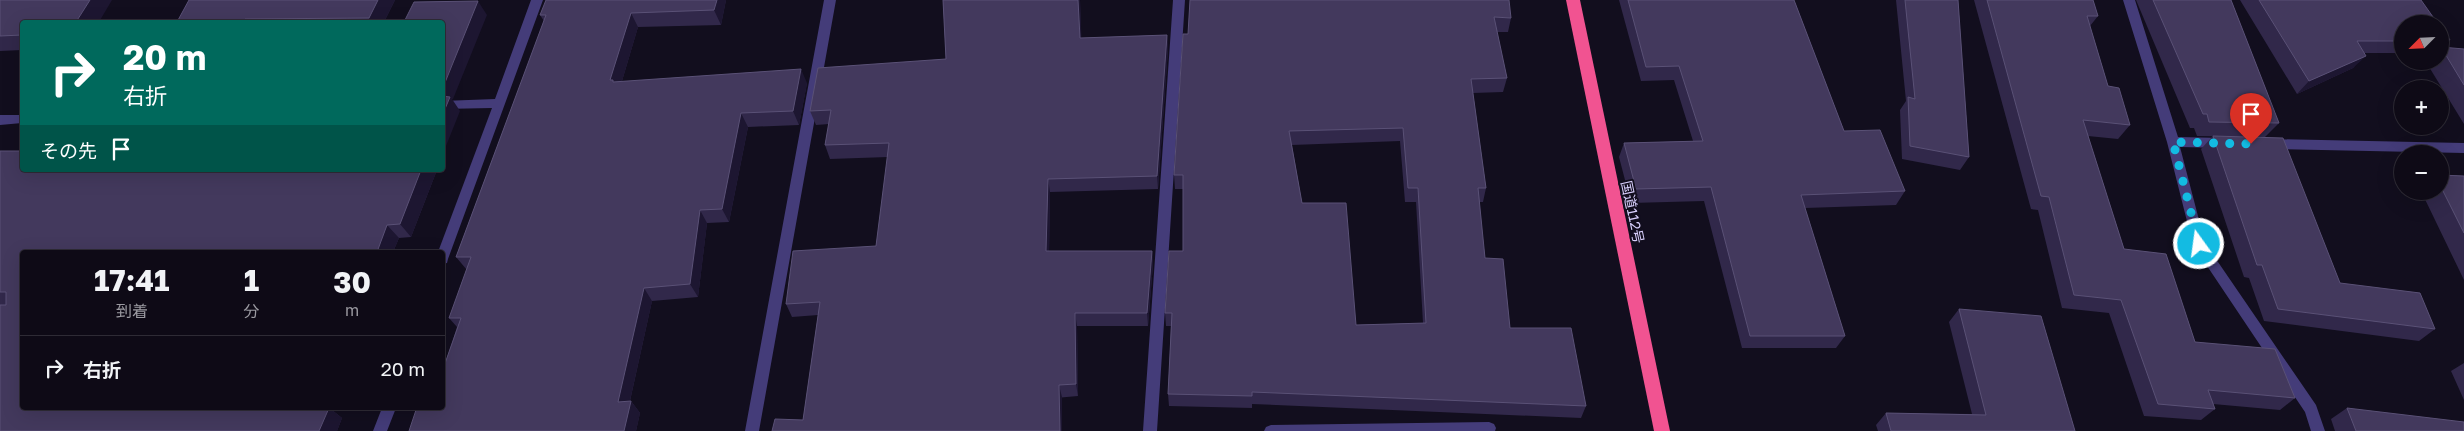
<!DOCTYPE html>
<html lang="ja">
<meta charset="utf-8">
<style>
:root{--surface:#0e0a16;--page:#1c1823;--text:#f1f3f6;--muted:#9b9aa1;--line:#2e2b35}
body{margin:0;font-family:"Golos Text","Noto Sans JP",sans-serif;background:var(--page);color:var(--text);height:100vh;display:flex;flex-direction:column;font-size:19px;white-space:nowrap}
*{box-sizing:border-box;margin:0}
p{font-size:16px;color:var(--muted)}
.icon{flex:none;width:28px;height:28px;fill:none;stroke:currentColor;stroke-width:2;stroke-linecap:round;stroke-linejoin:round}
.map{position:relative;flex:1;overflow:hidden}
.details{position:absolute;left:20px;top:250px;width:425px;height:160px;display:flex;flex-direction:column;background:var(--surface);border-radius:5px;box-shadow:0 5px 20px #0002,0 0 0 1px var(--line)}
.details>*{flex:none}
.top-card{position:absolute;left:20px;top:20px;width:425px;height:152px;border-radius:5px;box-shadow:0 5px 20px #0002,0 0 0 1px var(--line);background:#00695c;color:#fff;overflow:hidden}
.needle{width:32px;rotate:246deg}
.tools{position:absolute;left:2394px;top:15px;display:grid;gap:10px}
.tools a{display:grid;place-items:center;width:55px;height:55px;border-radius:50%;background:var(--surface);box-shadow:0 5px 20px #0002,0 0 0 1px var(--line);font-size:25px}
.pin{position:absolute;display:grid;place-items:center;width:42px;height:42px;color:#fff;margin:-51px -21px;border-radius:50% 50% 50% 0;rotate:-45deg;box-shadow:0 0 5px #0007}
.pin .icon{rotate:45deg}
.me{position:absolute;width:55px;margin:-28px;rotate:346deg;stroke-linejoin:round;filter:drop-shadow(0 0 4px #0008)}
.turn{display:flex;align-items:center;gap:18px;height:105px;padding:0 20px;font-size:22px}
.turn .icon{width:65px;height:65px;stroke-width:2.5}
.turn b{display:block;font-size:35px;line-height:42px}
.then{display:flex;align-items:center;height:48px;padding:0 20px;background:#0003;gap:10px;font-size:19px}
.eta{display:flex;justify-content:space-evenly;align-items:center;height:85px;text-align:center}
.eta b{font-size:30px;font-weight:700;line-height:35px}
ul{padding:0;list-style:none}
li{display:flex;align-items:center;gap:15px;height:65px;padding:0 20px;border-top:1px solid var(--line)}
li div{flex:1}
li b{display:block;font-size:19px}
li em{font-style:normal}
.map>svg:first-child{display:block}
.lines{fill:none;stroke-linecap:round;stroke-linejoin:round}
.minor{fill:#443c79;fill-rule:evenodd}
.highway{fill:#f15391;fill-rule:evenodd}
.wall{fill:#31284a;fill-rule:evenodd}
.shaded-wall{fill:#1d1631}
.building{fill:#43395d;stroke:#5a5176;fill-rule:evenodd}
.route{stroke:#13bbe2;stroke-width:9;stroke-dasharray:0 16.2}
.labels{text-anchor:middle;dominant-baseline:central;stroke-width:4;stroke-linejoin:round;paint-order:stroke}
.street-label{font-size:14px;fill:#d7cefb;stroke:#120e1e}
</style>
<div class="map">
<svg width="2464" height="431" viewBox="0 0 2464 431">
<rect width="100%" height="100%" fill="#120e1e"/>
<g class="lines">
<path class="minor" d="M531,0h12l-95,259 -1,4 -5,1v-12h-4l54,-144 -50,1v-8l53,-2z
M824,0h12l-77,431h-14z
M1173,0h12l-28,431h-14z
M2123,0h12l43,137 46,1 6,5 -6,5 -44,-1 25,96 111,162 9,26h-14l-6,-19 -112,-167 -26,-103z
M0,115h22v8l-22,2z
M2269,139l195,4v10l-195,-4 -6,-5z
M382,408h14l-9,23h-14z
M1489,422l5,2 2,4 -1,3h-231l2,-4 5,-2z"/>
<path class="highway" d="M1566,0h14l90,431h-16z"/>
</g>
<path class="wall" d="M0,0l22,22v28l-22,1z
M395,0l-11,22h-207z
M726,0l-5,25 -83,2 -16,54 185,2 -8,42 -51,2 -19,95 -22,1 -9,74 -46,4 -22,100h1l9,12 -4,18h-227l21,-22 27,-82 -8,-9 18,-48 -11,-13 88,-236 -4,-6z
M943,0h137l1,38 86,-3 1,14 -10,140 -108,3 -1,59h103l1,13 -5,62h-71l1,70 -275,24 15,-105 -26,2 -6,-13 90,-58 12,-89 -58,2 -5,-14 4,-21 -13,1 -6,-14 136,-52z
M1190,0l321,18 -3,14h-11l10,46 -4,14 -30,1 13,95 -3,14h-4l6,56 25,70 76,78 -5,12 -329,-14v4l-83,-2 -1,-12 3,-68h-5l-1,-13 18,-62v-62h-8l-1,-14 14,-141zM1400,141l5,61h11l7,121 -67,2 -54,-122 -10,-58z
M1619,0h175l50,131 61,60 -9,14 -91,3 40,128 -9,12h-94l-38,-147 -73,2 -12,-46 5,-14 69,-2 -19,-61 -33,1z
M1896,0h62l11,157 -9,13 -58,-11 -2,-49 6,-9z
M1974,0h119l5,16 -8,10 18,60 22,39 -12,14 -30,-3 36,113 71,93 100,56 -15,12 -67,-6 2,5 -14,11 -57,-4 -35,-103 -47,-5 -24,-98 -7,-1z
M2136,0h95l48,123 -14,14 -68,-1 -3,-8h-4z
M2240,0h181l-19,24v29h-37l-12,15 -56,26z
M2440,26l10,14 -7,8 21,1v75l-38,-62 14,-1z
M2213,136l127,147 95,46 -16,12 -155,-20 -15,-43 -5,-1 -43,-128z
M0,151h22v19h415l-26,67 -12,1 -6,14h-371v156h311l-1,2 10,8 -5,13h-337v-126h5h-5z
M2440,175l24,1v104l-43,-89h19z
M1959,309l116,122h-197l-2,-6 10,-12 86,1 -23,-92z
M2464,363v37l-13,-29z
M2347,408l117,23h-129l-4,-12z"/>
<path class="shaded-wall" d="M90,0h22l-13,22h-23z
M378,0h17l-11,22h-12l-3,-4z
M717,0h9l-5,25 -7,-15z
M1078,0h2l2,52 -2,-14z
M478,1l9,14 -34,84h-1l8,12 -18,45v-71z
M631,13l7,14 -19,64 -9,-11z
M1167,35l1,14 -10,140 -1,-13z
M2366,56l-13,12 -56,26 12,-13z
M801,69l6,14 -8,42 -6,-14z
M741,113l7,14 -19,95 -7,-13z
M421,170h16l-26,67 -11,-13z
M1048,179l2,13 -1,72 -3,-13z
M700,210l7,13 -9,74 -8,-13z
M387,225l12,13 -6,14h-16z
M1152,251l1,13 -5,62 -1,-13z
M644,288l8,13 -25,113 -9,-12z
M1075,313l2,13 1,70 -2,-12z
M1059,385l3,12v34h-2z
M631,401l9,12 -4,18h-12z
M316,408h17l-1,2 10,8 -5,13h-18z"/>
<path class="building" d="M0,0h90l-14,22h-54v13l-22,1z
M189,0h189l-9,18 -124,1 -2,3h-66z
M546,0h171l-3,10 -83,3 -21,67h3v2l188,-13 -8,42 -52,2 -19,96 -22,1 -10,74 -46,4 -26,114 13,-1 -7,30h-215l7,-21 14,-1v-1h12v-36l19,-54h-12l22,-61h-15l90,-242h-6z
M943,0h135l2,38 87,-3 -10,141 -109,3 -2,72h106l-5,62h-72l1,71 -17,1 1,46h-288l3,-12 28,1 17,-118 -34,2 7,-53 83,-5 13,-103 -64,2 6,-35 -21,1 8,-43 128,-9z
M1190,0h319l2,18 -17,-1 13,61 -36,1 15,109h-8l7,70 18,1 7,69h61l15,78 -334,-14v4l-84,-2 4,-81h-7l4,-62h14v-76h-9l9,-141h5zM1403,128l5,60h10l8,135 -70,2 -10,-122h-44l-13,-72z
M1628,0h166l50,131 36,-1 25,61 -104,4 44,141h-95l-39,-149 -75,2 -12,-46 79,-2 -24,-75 -33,1z
M1905,0h53l11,157 -59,-11 -2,-49 7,2z
M1987,0h106l5,16h-11l21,70 11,2 11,37 -47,-5 41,129 42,5 29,88 80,7 20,49 -87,-8 7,19 -57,-5 -37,-104 -47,-5 -25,-98 -8,-1z
M2153,0h78l48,123 -70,-1 -2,-8h-4z
M2259,0h162l17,24h-36v17h-45l9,15 -57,25z
M478,1l-34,84h-2v-63h-38l10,-20z
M2440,26l10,14h-10z
M2441,47l23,2v36z
M442,96l8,1 -8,19z
M2213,136l70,2 57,145 80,10 15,36 -157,-20 -16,-44h-5z
M0,151h22v19h399l-21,54 -13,1 -10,27h-355v156h307l-10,23h-319v-126h6v-13h-6z
M2440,175l24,1v57l-24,-48z
M1959,309l82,7 34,115h-184l-5,-18 100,2z
M2347,408l117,14v9h-108z"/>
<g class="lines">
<path class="route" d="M2199,244l-26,-102 78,2"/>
</g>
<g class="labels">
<g class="street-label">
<text transform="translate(1633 212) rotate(78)">国道112号</text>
</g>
</g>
</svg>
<div class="tools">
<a><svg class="needle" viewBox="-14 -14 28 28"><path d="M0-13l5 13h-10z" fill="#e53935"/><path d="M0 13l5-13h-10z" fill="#9b9aa1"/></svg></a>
<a>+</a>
<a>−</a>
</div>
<div class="pin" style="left:2251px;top:144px;background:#d93025"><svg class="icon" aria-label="arrive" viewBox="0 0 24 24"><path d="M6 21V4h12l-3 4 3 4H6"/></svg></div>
<svg class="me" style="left:2199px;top:244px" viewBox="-20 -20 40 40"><circle r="17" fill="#13bbe2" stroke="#fff" stroke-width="3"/><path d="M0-11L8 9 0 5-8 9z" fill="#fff"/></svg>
<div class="top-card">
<div class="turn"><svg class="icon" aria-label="right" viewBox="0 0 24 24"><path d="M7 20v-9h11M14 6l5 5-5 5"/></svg><div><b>20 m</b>右折</div></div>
<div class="then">その先<svg class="icon" aria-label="arrive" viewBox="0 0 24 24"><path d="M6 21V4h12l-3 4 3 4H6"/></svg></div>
</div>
<section class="details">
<div class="eta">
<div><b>17:41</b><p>到着</p></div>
<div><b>1</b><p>分</p></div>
<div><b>30</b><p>m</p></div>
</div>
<ul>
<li><svg class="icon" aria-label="right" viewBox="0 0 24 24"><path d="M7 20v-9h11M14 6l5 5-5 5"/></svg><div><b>右折</b></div><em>20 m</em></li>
</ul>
</section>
</div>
